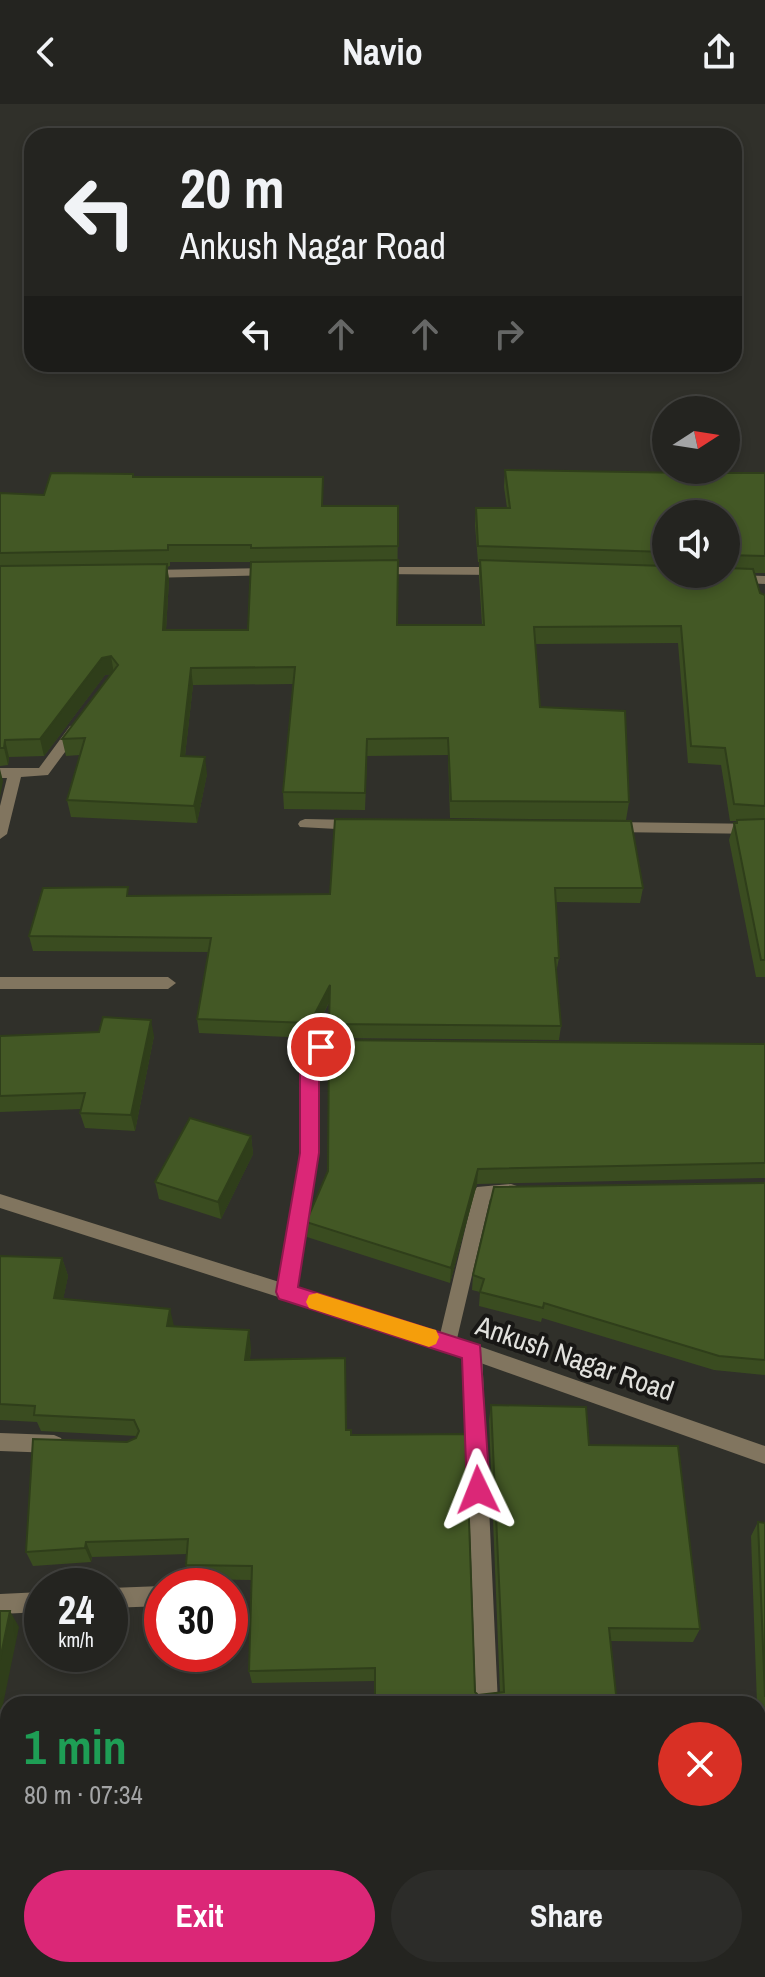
<!DOCTYPE html>
<meta charset="utf-8">
<style>
:root{--surface:#242420;--page:#2c2c29;--text:#f1f3f6;--muted:#a3a4a5;--line:#41413e;--accent:#db2777}
body{margin:0;font-family:"Archivo Narrow",sans-serif;background:var(--page);color:var(--text);height:100vh;display:flex;flex-direction:column;font-size:30px;white-space:nowrap}
*{box-sizing:border-box;margin:0}
p{font-size:26px;color:var(--muted)}
.icon{flex:none;width:44px;height:44px;fill:none;stroke:currentColor;stroke-width:2;stroke-linecap:round;stroke-linejoin:round}
.map{position:relative;flex:1;overflow:hidden}
.side{position:absolute;left:0px;top:1592px;width:766px;height:282px;display:flex;flex-direction:column;background:var(--surface);border-radius:24px 24px 0 0;box-shadow:0 4px 12px #0003,0 0 0 2px var(--line)}
.side>*{flex:none}
.top-card{position:absolute;left:24px;top:24px;width:718px;height:244px;border-radius:24px;box-shadow:0 4px 12px #0003,0 0 0 2px var(--line);background:#242420;color:var(--text);overflow:hidden}
.needle{width:52px;rotate:78deg}
.controls{position:absolute;left:652px;top:292px;display:grid;gap:16px}
.controls a{display:grid;place-items:center;width:88px;height:88px;border-radius:50%;background:var(--surface);box-shadow:0 4px 12px #0003,0 0 0 2px var(--line);font-size:40px}
.speed{position:absolute;left:24px;top:1464px;display:flex;gap:16px;font-size:40px;font-weight:700;text-align:center}
.speed>*{display:grid;place-content:center;width:104px;height:104px;border-radius:50%;background:var(--surface);box-shadow:0 4px 12px #0003,0 0 0 2px var(--line);line-height:1}
.speed small{font-size:20px;font-weight:400}
.speed .limit{border:12px solid #d22;background:#fff;color:#111}
.pin{position:absolute;display:grid;place-items:center;width:68px;height:68px;color:#fff;margin:-34px;border:4px solid #fff;border-radius:50%;box-shadow:0 2px 8px #0007}
.me{position:absolute;width:88px;margin:-44px;rotate:358deg;stroke-linejoin:round;filter:drop-shadow(0 0 6px #0008)}
.turn{display:flex;align-items:center;gap:28px;height:168px;padding:0 24px;font-size:36px}
.turn .icon{width:104px;height:104px;stroke-width:2.5}
.turn b{display:block;font-size:56px;line-height:68px}
.lanes{display:flex;align-items:center;height:76px;padding:0 24px;background:#0003;justify-content:center;gap:40px;direction:ltr}
.lanes .off{opacity:.35}
.round{display:grid;place-items:center;flex:none;width:84px;height:84px;border-radius:42px;background:var(--page)}
.head{display:flex;align-items:center;justify-content:space-between;height:136px;padding:0 24px}
h1{font-size:48px;font-weight:700;line-height:60px;color:#1e9e55}
.action{display:flex;gap:16px;margin-top:auto;padding:16px 24px}
.action a{flex:1;height:92px;border-radius:48px;background:var(--accent);color:#fff;font-size:32px;font-weight:700;line-height:92px;text-align:center}
.action a+a{background:var(--page);color:var(--text)}
header{display:flex;justify-content:space-between;align-items:center;height:104px;padding:0 24px;background:var(--surface);font-size:36px;font-weight:700}
.map>svg:first-child{display:block}
.lines{fill:none;stroke-linecap:round;stroke-linejoin:round}
.minor{fill:#81755f;fill-rule:evenodd}
.tertiary{fill:#81755f;fill-rule:evenodd}
.wall{fill:#3a4c20;fill-rule:evenodd}
.shaded-wall{fill:#2f3e1a}
.building{fill:#435825;stroke:#2f3e1a;stroke-width:2}
.route{fill:#db2777;stroke:#8e194d;stroke-width:2}
.slow{fill:#f59e0b}
.labels{text-anchor:middle;dominant-baseline:central;stroke-width:8;stroke-linejoin:round;paint-order:stroke}
.street-label{font-size:28px;fill:#e1e1dd;stroke:#181715}
</style>
<header><svg class="icon" aria-label="back" viewBox="0 0 24 24"><path d="M15 5l-7 7 7 7"/></svg>Navio<svg class="icon" aria-label="share" viewBox="0 0 24 24"><path d="M12 15V3M7 8l5-5 5 5M5 13v7h14v-7"/></svg></header>
<div class="map">
<svg width="765" height="1873" viewBox="0 0 765 1873">
<rect width="100%" height="100%" fill="#30302a"/>
<g class="lines">
<path class="minor" d="M379,463h121l6,4 -6,4 -125,-1v-6z
M272,464l6,4 -2,3 -129,3 -6,-4 6,-4z
M735,471l30,1v8l-34,-2 -2,-3z
M75,621l7,4 -34,46 -27,2 -14,57 -7,5v-33l7,-28h-7v-10h39l31,-42z
M305,715l50,1 7,5 -7,5 -55,-3 -2,-3 2,-3z
M611,718l154,2v10l-154,-2 -7,-5z
M0,873h168l8,6 -8,6h-168z
M351,935l6,2 2,4 -2,4 -38,7 -2,97 -22,139 -3,6 -6,2 -6,-2 -3,-6 24,-139 3,-101c11,-14 30,-12 47,-13z
M511,1080l6,2 3,5 -3,5 -27,3 -34,144 -2,6 -7,2 -7,-2 -2,-6 36,-151 3,-5z
M473,1240l7,2 2,6 16,352h-22l-12,-352 2,-6z
M0,1329l54,2 7,3 3,6 -3,6 -7,3 -54,-2z
M162,1482v20l-52,2v-20z
M42,1488v20l-42,2v-20z
M758,1665h7v22h-7z
M0,1858h8v8h431l3,7h-442z"/>
<path class="tertiary" d="M0,1090l447,141 318,111v18l-318,-113 -447,-143z"/>
</g>
<path class="wall" d="M505,366l185,3h75v100h-11l6,20 5,2v382h-9l-27,-137 5,-17h2v-2h-6l-9,-56 -33,-2 -10,-120 -143,1 5,63 89,95 -3,18 -176,-2 -2,-63 -81,1 -2,54 -81,-1 -1,-17 10,-108 -100,1 -8,71 22,18 -10,49 -126,-6 -4,-17 13,-45 -14,1 -4,-17 49,-65 -6,1 -61,81 -35,1 -1,8 -8,1v-273l44,2 89,-21 1,3h189v29h75l-1,119h85l-3,-49v-14h-1l-3,-37 1,-17h31l-3,-21zM666,410h60v60h-60zM170,458h81l-3,68h-82l3,-50 -2,-13 3,-1z
M335,715l308,69 -3,15 -84,-1 3,56 -3,15 5,53 -2,14 -229,-2v-37l-19,37 -112,-5 -2,-14 11,-67 -175,-1 -4,-15 100,-40 201,-2z
M0,932h154l-19,95 -50,-3 -5,-15 1,-4 -81,3z
M765,940v134l-288,6 -27,99 -143,-46 -1,-15z
M251,1032l2,18 -32,65 -62,-20 -4,-17z
M765,1079v192l-51,-5 -172,-52 -1,4 -62,-16 1,-14 -8,-2 1,-15z
M0,1152l62,2 6,18 -5,23 111,27 77,21 -1,12 97,71 4,5 124,257 3,3 22,-3 -11,-271 2,-16 98,40 111,184 -7,13 -83,-1 7,63h-242v-23l-123,2 -3,-12 3,-91 -62,-1 -4,-14 1,-11 -95,3 -1,5 -58,4 -7,-14 101,-110 9,-4 1,-2 -96,-5 -4,-9 -37,-2z
M758,1418l7,1v186l-7,-1 -1,-4 -6,-168z"/>
<path class="shaded-wall" d="M167,460l2,16 -4,67 -2,-17z
M111,552l3,18 -9,1 -61,81 -4,-17 62,-81z
M191,564l2,17 -10,88 -2,-17z
M5,636l4,17 -1,8 -4,-17z
M205,653l2,17 -10,49 -3,-17z
M0,665l3,12 -3,16z
M330,881v15l-19,38 -1,-15z
M151,916l3,16 -19,95 -4,-16z
M251,1032l2,18 -32,65 -3,-17z
M478,1065l-1,15 -27,99 1,-15z
M62,1154l6,18 -8,39 -6,-17z
M170,1205l4,17h-7z
M249,1226l2,17 -3,29 -3,-16z
M86,1438l6,15 -1,5 -6,-14z
M10,1507l9,16 -19,92v-59z"/>
<path class="building" d="M505,366l185,3h75v83l-39,-1v-41h-60v38l-188,-6 -2,-38h34z
M51,369l82,1v3h190l-1,29h76v40l-147,2v-3h-83v5l-168,3v-60l44,2z
M398,456l-1,65h87l-4,-65 186,6v8h60v-6l27,1 7,24 5,2v211l-31,-2 -9,-56 -34,-2 -10,-120 -147,1 6,80 85,4 4,91 -178,-1 -3,-63 -81,1 -2,54 -82,-1 12,-125 -104,1 -10,88 24,1 -11,49 -127,-6 18,-62 -23,1 56,-74 -7,-9 -9,2 -62,81 -35,1 -1,8h-4v-182l167,-2 -4,66h85l3,-68z
M335,715l296,2 12,67h-88l4,70h-4l6,68 -232,-2 1,-39 -20,38 -113,-4 14,-81 -182,-2 14,-48 85,-1 -1,9 203,-2z
M765,715v141h-4l-27,-137h3v-3z
M103,913l48,3 -20,95 -51,-2 5,-20 -85,3v-60l99,-4z
M329,936l436,4v119l-287,6 -27,99 -145,-46 22,-51z
M190,1014l61,18 -33,66 -63,-20z
M765,1079v177l-46,-4 -175,-53 -1,5 -63,-16 4,-13 -11,-4 21,-88z
M0,1152l62,2 -8,40 116,11 -3,17 82,4 -4,30 100,-2 1,72h5v5l115,-1 9,258 3,3 26,-3 -13,-287 95,2 3,38 89,1 22,183 -91,-1 8,76h-242v-36l-126,3 3,-105 -66,-1 2,-26 -102,3 -1,6 -59,4 7,-113 94,3 9,-4 3,-7 -5,-11 -100,-5 1,-9 -35,-2z
M758,1418l7,1v174z
M0,1507h10l-10,49z
M758,1702h7v171h-292v-7l39,3 1,-3h245z"/>
<path class="route" d="M321,936l9,7 -11,14v92l-21,134 182,58 10,145 -4,7 -8,3 -8,-3 -3,-7 -5,-132 -176,-57 -7,-2 -3,-7 24,-139v-92l6,-14z"/>
<path class="slow" d="M317,1189l112,35 7,2 3,7 -3,7 -7,3 -120,-39 -3,-6 3,-7z"/>
<g class="labels">
<g class="street-label">
<text transform="translate(575 1254) rotate(19)">Ankush Nagar Road</text>
</g>
</g>
</svg>
<div class="controls">
<a><svg class="needle" viewBox="-14 -14 28 28"><path d="M0-13l5 13h-10z" fill="#e53935"/><path d="M0 13l5-13h-10z" fill="#a3a4a5"/></svg></a>
<a><svg class="icon" aria-label="sound" viewBox="0 0 24 24"><path d="M4 9h4l5-4v14l-5-4H4zM17 9q2 3 0 6"/></svg></a>
</div>
<div class="speed"><div>24<small>km/h</small></div><div class="limit">30</div></div>
<div class="pin" style="left:321px;top:943px;background:#d93025"><svg class="icon" aria-label="arrive" viewBox="0 0 24 24"><path d="M6 21V4h12l-3 4 3 4H6"/></svg></div>
<svg class="me" style="left:478px;top:1386px" viewBox="-20 -20 40 40"><path d="M0-17L14 15 0 8-14 15z" fill="#db2777" stroke="#fff" stroke-width="4"/></svg>
<div class="top-card">
<div class="turn"><svg class="icon" aria-label="left" viewBox="0 0 24 24"><path d="M17 20v-9H6M10 6l-5 5 5 5"/></svg><div><b>20 m</b>Ankush Nagar Road</div></div>
<div class="lanes"><svg class="icon" aria-label="left" viewBox="0 0 24 24"><path d="M17 20v-9H6M10 6l-5 5 5 5"/></svg><svg class="icon off" aria-label="ahead" viewBox="0 0 24 24"><path d="M12 20V5M6 11l6-6 6 6"/></svg><svg class="icon off" aria-label="ahead" viewBox="0 0 24 24"><path d="M12 20V5M6 11l6-6 6 6"/></svg><svg class="icon off" aria-label="right" viewBox="0 0 24 24"><path d="M7 20v-9h11M14 6l5 5-5 5"/></svg></div>
</div>
<section class="side">
<div class="head"><div><h1>1 min</h1><p>80 m · 07:34</p></div><a class="round" style="background:#d93025;color:#fff"><svg class="icon" aria-label="close" viewBox="0 0 24 24"><path d="M6 6l12 12M18 6L6 18"/></svg></a></div>
<div class="action"><a>Exit</a><a>Share</a></div>
</section>
</div>
